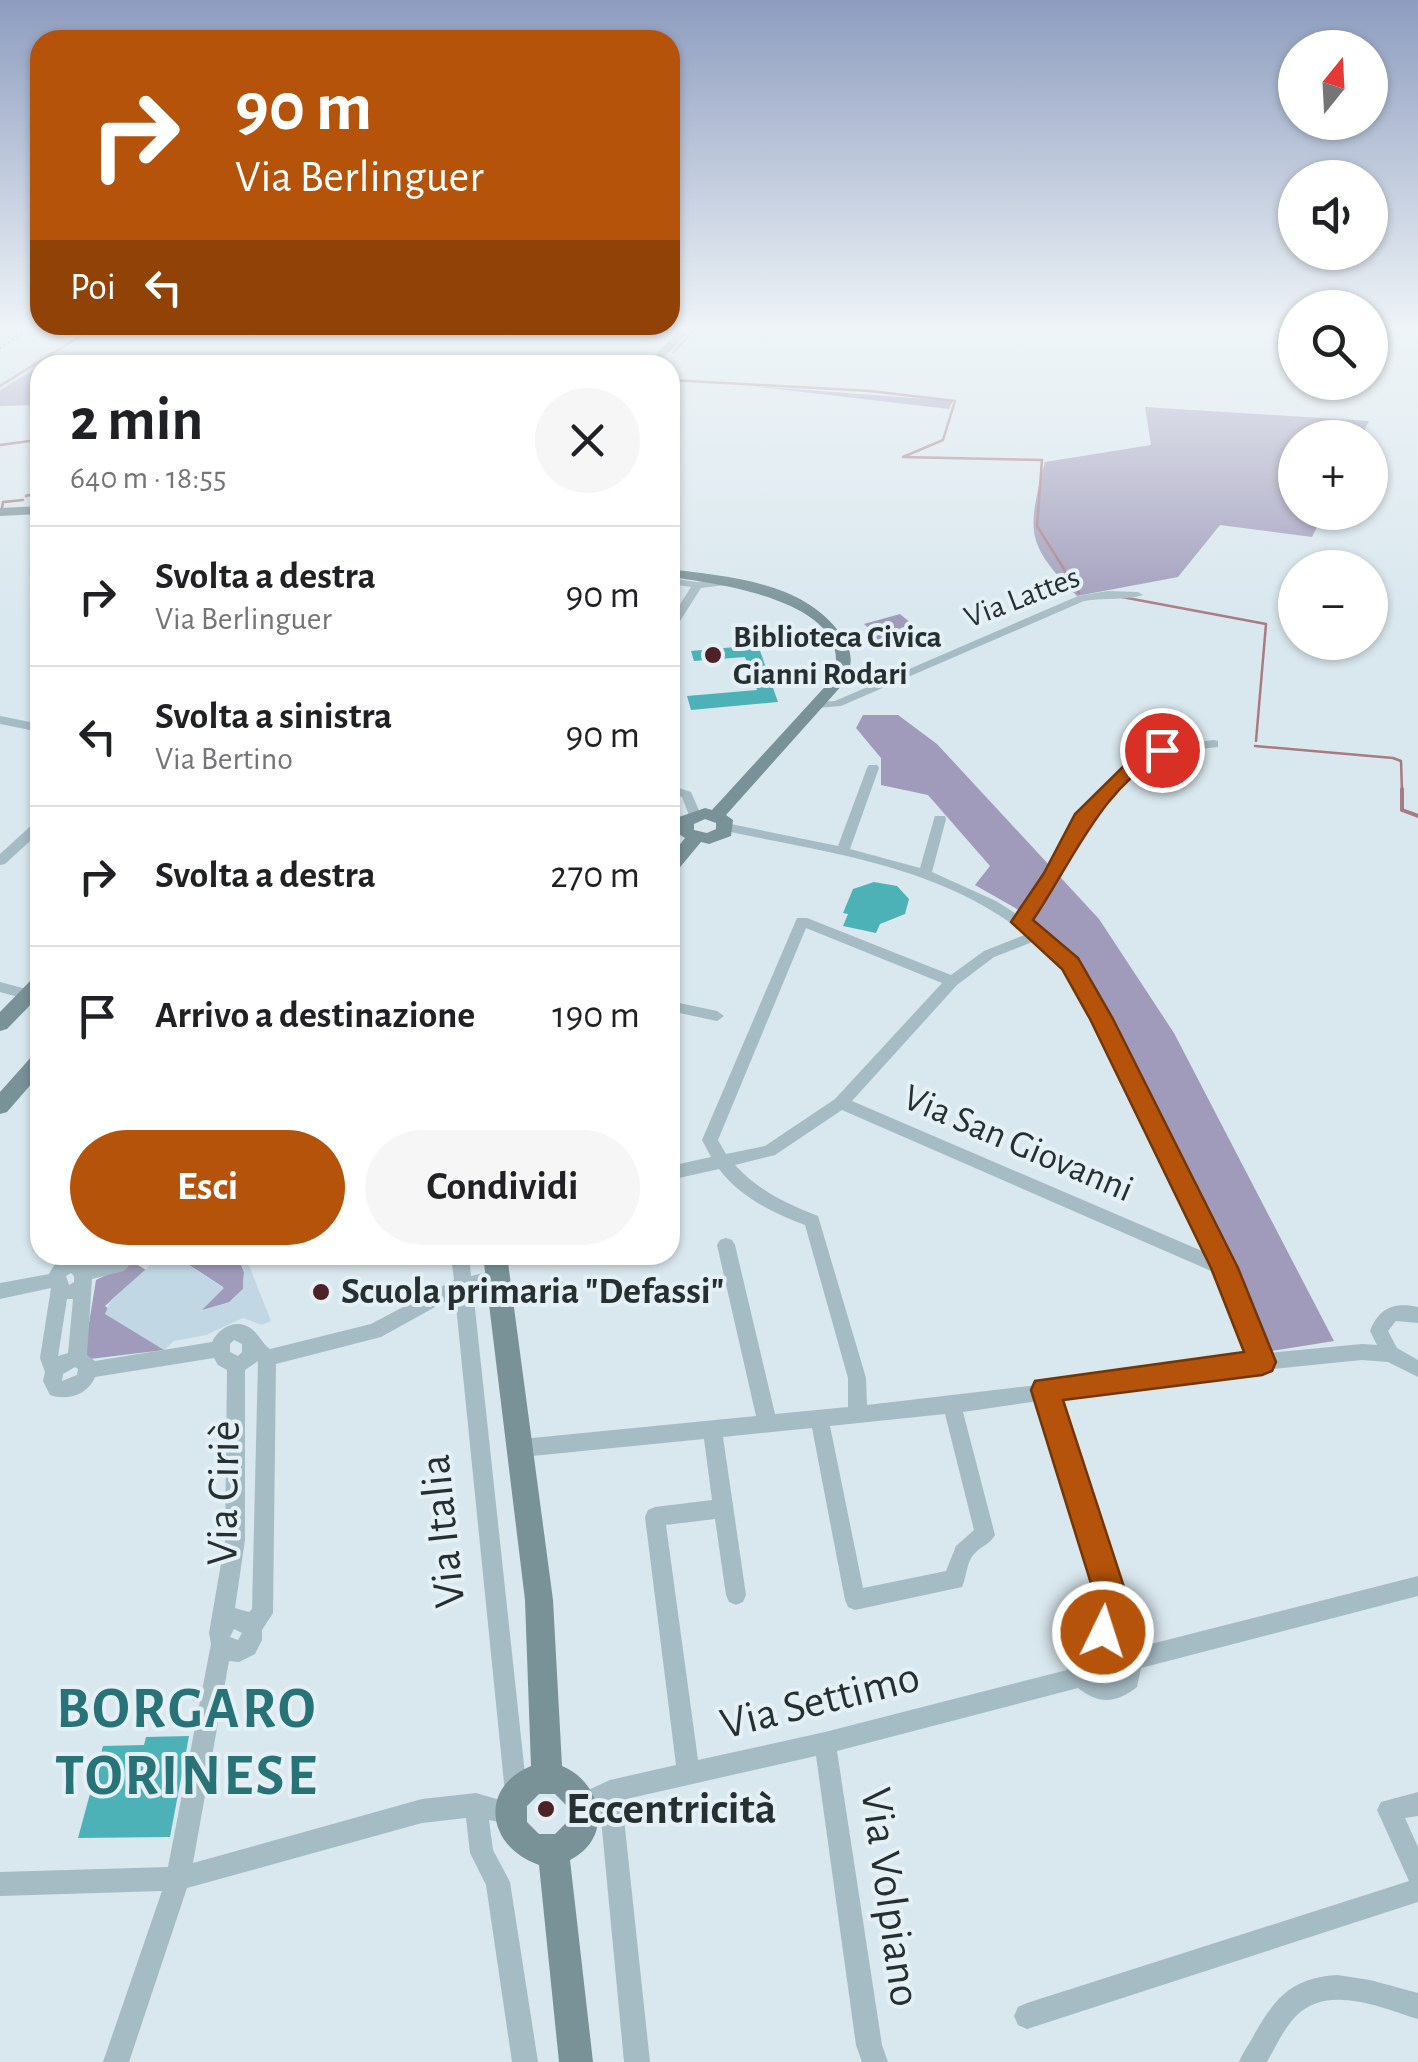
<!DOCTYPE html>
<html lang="it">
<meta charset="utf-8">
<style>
:root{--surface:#fff;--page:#f6f6f6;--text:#202124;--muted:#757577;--line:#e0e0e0;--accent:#b45309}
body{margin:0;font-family:"Alegreya Sans",sans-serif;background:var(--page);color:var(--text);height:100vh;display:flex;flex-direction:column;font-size:38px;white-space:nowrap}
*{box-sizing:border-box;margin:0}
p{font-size:32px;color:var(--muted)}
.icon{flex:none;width:55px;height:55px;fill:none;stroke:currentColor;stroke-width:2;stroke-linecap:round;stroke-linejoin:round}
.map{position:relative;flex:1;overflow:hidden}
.side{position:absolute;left:30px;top:355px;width:650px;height:910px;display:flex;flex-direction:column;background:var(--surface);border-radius:30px;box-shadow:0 2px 8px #0004}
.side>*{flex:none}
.guide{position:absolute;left:30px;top:30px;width:650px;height:305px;border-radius:30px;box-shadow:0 2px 8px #0004;background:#b45309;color:#fff;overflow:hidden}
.needle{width:65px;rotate:18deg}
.tools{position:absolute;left:1278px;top:30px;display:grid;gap:20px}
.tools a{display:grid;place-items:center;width:110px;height:110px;border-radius:50%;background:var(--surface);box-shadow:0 2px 8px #0004;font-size:50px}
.pin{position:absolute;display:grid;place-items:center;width:85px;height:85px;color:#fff;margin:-42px;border:5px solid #fff;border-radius:50%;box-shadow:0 2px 10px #0007}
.me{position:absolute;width:110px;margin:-55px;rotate:4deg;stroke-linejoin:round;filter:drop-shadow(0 0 8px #0008)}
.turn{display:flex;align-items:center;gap:35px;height:210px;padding:0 40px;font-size:45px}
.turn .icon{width:130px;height:130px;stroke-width:2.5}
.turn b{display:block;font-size:70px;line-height:85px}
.then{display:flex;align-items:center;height:95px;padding:0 40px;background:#0003;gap:20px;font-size:38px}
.round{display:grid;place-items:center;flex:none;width:105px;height:105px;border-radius:52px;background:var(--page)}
.overview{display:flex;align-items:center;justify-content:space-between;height:170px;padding:0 40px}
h1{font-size:60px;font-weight:700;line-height:75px}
.action{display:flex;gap:20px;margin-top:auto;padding:20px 40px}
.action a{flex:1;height:115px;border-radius:60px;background:var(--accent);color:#fff;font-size:40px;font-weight:700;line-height:115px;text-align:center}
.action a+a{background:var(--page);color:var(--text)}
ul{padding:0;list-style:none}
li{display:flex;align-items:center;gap:30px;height:140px;padding:0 40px;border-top:2px solid var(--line)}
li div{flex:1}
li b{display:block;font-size:38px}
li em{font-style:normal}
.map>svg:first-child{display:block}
.green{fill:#a09bbb}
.plaza{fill:#c1d7e4}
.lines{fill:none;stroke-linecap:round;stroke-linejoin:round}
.stream-far1{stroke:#a87b81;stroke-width:2.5}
.stream{stroke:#a87b81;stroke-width:4}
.building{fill:#4cb2b8}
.street{fill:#a6bcc4;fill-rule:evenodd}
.secondary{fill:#789297;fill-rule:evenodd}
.rail{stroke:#263031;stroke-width:2.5;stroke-dasharray:1 4;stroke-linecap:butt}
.route{fill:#b45309;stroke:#753606;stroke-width:2.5}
.poi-dot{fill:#4e2126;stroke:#e4f0f6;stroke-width:4}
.labels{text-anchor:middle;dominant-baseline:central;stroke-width:8;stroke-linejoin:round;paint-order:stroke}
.far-street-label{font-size:32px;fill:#263031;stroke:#e4f0f6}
.far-poi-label{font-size:32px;font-weight:bold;fill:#263031;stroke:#e4f0f6;text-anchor:start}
.street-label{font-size:38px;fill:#263031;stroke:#e4f0f6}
.poi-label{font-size:38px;font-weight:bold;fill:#263031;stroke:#e4f0f6;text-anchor:start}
.near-street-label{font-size:45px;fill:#263031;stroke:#e4f0f6}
.near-poi-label{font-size:45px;font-weight:bold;fill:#263031;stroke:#e4f0f6;text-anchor:start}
.near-district-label{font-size:58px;font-weight:bold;letter-spacing:2.5px;fill:#287377;stroke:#e4f0f6}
</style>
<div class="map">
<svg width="1418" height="2062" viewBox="0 0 1418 2062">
<rect width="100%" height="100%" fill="#d9e7ee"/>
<path class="green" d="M40,366v39l-40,1v-16z
M751,386l202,15 -4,8z
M1145,407l224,14 -8,16 -66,1v74l29,1 -12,24 -92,-12 -42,52 -101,19c-52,-53 -50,-64 -32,-134l106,-17z
M900,614l12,10 -11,4 14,11 -31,10 -13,-11 15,-6 -11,2 -11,-10z
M863,715h35l39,29 162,175 75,114 160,308 -68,11 -63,-144 -85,-173 -42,-74 -59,-52 -42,-24 15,-19 -62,-71 -47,-10v-27l-25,-30z
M174,1255h63l7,17 -1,17 -13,13 -31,9 24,-24z
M133,1262l13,8 -41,36 59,44 -74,9 -6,-5 12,-74z"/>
<path class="plaza" d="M162,1255h12l50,33 -23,23 27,-8 15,-14 1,-17 -7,-17h8l26,66 -9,4 -19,-7 -37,17 -32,6 -10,9 -59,-36 6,-14z"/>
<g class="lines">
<path class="stream-far1" d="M673,353l19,-21
M670,380l200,11 85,10 -12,39 -40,17 139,3 -5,66 42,67
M0,386l87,-54
M0,445l37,-5 3,11
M26,496l14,-4
M2,508l1,-6 20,-2
M1122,597l144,27 -10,117
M1255,746l138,12 8,3 1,30"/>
<path class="stream" d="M1402,789v21l16,6"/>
</g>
<path class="building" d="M758,645l20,57 -87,8 -4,-14 70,-6 -12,-33 -51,4 -3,-10z
M874,882l23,4 12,13 -4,15 -25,10 -4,9 -33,-7 5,-12 -5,-1 10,-24z
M189,1736l-19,101 -92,1 25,-92 41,-1 2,-8z"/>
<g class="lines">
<path class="street" d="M670,578l27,4 28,-3 5,3 -5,3 -24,3 -26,41 -5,3v-12l21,-33 -21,-3z
M1108,591l30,1 5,3c-12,5 -42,3 -59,6l-243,105 -24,2 -6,-3 6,-3 18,-1 243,-105z
M0,716l40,8v8l-40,-8z
M1214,740l4,1v6l-54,6 -15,6 -61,61 -27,55 -33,47 17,9 1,5 31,28 157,305 34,84 94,-9 15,1 -7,-14c9,-23 24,-29 48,-24v16l-22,-2 -8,10 9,17 21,12v17l-30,-15 -26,-2 -100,10 -205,29 62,191 -4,36 5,2 15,20 283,-72v20l-277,72 -4,19c-20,16 -38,18 -59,1l-241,63 45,294 6,17h-26l-6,-17 -40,-289 -194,44 28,262h-26l-24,-254 -19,9 -8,-4 -4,-8 4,-8 37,-17 66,-15 -31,-248 3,-7 7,-3 57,-7 -8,-61 -182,18 -7,-3 -3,-6 3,-6 7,-3 234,-23 -39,-171 3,-5 6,-2 6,2 3,5 40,169 73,-7v-29l-43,-153c-33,-13 -64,-27 -86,-56l-49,11v-14l41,-9 -9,-17 95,-222h10l144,57 33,-24 43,-17c-26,-18 -52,-35 -82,-47 -69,-30 -145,-40 -219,-56l-6,-4 6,-4 112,23 29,-78 2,-3h8l2,3 -29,81 70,19 14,-49 1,-3h10l1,3 -14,53 64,29 22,14 30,-41 29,-59 64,-62 21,-7zM806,928l136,55 -107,116 -70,47 -39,8 -8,-14zM1035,941l29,26 145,287 -357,-153 105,-116 37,-28zM842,1110l376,164 32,81 -201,28 -4,-1 -7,3 -171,20 -1,-27 -48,-162c-32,-12 -60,-26 -83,-51l40,-10zM1039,1401l60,189 -5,31c-24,10 -35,22 -27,49l-242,62 -127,28 -32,-235 49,-6 11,76 3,7 7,3 7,-3 3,-7 -23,-158 89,-9 33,172 3,7 7,3 107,-23c5,-11 4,-25 13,-34 8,-8 15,-9 20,-18l-32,-123zM945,1414l29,116 -18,16 -10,25 -83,17 -33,-162zM1096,1643l10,2 14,18 -1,10 -7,6 -13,-1c-12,-11 -21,-25 -3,-35z
M670,785l21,7 10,23 -1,3h-10l-8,-21 -12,-4z
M40,821v11l-35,32 -5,1v-11l35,-32z
M0,982l34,9 2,4 -7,5 -29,-8z
M670,1001l47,10 7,5 -7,5 -47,-10z
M118,1255h21l-15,16 -32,8 -5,76 8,6 117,-19c7,-15 26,-25 41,-12 7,6 9,13 17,19l101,-25 83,-44 -3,-25h18l2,21 24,-6 6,2 3,5 -3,5 -28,8 54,503 -3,8 -8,3 -8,-3 -3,-8 -50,-497 -74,41 -105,27 -3,249 -11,17v10l-7,14 -16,8 -10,-1 -36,202 229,-64 54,-6 37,11 11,15 -4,8 -8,4 -13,-9 -10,-2 4,30 17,32 28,180h-26l-26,-177 -16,-32 -4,-35 -44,5 -235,65 -58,174h-26l59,-171 -162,5v-24l168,-5 43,-223 -2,-11 16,-93 2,-170 -9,-5 -4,-7 -119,19c-7,18 -28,24 -45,18l-7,-14 2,-9 -5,-14 11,-70 -51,11v-16l49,-9c11,-22 19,-14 36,-10 10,2 25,-3 33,-9zM71,1273l3,3v6l-5,3 -3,-9zM67,1299h6l-5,54 -10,3zM234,1340l8,4v8l-4,4 -8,-4v-8zM258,1361l-6,248 -3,3 -14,-4 10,-68v-170zM75,1367l3,2 -1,6 -15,6 1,-7zM234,1629l8,4 -4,7 -8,-3z
M1418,1792v24l-13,2 13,29v55l-391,127 -9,-4 -4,-9 4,-9 9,-4 382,-122 -32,-71 4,-8z
M1337,1975l33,5 48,13v26c-36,-11 -89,-35 -121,-4 -13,13 -21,31 -30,47h-28c4,-10 11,-19 16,-29 21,-36 37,-55 82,-58z"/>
<path class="secondary" d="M677,332h11l-31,33h-11z
M40,506v8l-40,2v-8z
M670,569c59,8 131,12 170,64 13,17 14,32 4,50l-118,132 7,5 -2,16 -22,8 -8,-2 -25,30 -6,2v-17l15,-19 -8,-5 2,-16 26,-9 7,2 120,-131c30,-77 -116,-96 -162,-102zM705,819l11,4v6l-9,4 -13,-3v-6z
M40,976v19l-33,34 -7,2v-19l33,-34z
M40,1053v21l-33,38 -7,2v-22l33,-37z
M483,1255h24l46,345 9,166c41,17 52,72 8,94l23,202h-34l-20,-197c-52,-18 -61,-77 -8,-99l-6,-166zM539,1794h16l12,12v16l-12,12h-16l-12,-12v-16z"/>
<path class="rail" d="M0,348l23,-16"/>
</g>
<linearGradient id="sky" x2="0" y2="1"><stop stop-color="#8e9dbf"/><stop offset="0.53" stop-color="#eef4f7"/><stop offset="1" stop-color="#eef4f7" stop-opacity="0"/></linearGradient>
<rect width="1418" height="621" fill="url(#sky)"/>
<path class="route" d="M1162,745l7,1v8c-63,23 -100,114 -136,166l45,38 35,61 125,249 38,94 -4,9 -10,4 -199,25 62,190 -10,54 -12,5 -11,-5 -5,-12 6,-42 -62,-200 4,-9 209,-29 -33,-84 -121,-249 -28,-50 -51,-47 33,-49 31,-59 63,-62z"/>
<g class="poi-dot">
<circle cx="713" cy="655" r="10"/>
<circle cx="321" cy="1292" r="10"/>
<circle cx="546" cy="1809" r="10"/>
</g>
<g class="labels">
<g class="far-street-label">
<text transform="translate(1022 597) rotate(-21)">Via Lattes</text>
</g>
<g class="far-poi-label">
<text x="733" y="637">Biblioteca Civica<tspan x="733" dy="37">Gianni Rodari</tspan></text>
</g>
<g class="street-label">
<text transform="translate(1018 1144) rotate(23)">Via San Giovanni</text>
</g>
<g class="poi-label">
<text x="341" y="1292">Scuola primaria "Defassi"</text>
</g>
<g class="near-street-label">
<text transform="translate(224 1493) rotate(-89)">Via Ciriè</text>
<text transform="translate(443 1531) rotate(-96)">Via Italia</text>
<text transform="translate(820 1701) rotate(-14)">Via Settimo</text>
<text transform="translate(890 1897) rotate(82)">Via Volpiano</text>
</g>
<g class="near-poi-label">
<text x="566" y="1809">Eccentricità</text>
</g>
<g class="near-district-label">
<text x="187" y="1710">BORGARO<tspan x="187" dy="67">TORINESE</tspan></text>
</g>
</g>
</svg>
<div class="tools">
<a><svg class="needle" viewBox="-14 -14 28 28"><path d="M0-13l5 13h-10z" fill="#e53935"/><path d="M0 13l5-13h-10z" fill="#757577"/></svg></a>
<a><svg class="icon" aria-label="sound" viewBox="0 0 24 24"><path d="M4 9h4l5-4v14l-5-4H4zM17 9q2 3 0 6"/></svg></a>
<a><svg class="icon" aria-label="search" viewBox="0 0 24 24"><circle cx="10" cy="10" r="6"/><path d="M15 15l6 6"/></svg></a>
<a>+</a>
<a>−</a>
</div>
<div class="pin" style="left:1162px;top:750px;background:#d93025"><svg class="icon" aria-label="arrive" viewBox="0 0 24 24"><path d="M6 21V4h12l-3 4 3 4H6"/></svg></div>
<svg class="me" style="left:1103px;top:1632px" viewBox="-20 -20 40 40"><circle r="17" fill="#b45309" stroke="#fff" stroke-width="3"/><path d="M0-11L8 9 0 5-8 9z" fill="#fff"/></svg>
<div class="guide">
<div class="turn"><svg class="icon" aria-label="right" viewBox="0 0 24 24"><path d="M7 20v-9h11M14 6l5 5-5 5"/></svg><div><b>90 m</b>Via Berlinguer</div></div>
<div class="then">Poi<svg class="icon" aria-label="left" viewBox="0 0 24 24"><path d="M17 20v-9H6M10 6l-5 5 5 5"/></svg></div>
</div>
<section class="side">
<div class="overview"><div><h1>2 min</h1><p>640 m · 18:55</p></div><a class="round"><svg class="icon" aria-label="close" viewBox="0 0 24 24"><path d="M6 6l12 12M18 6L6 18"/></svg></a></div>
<ul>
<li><svg class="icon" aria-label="right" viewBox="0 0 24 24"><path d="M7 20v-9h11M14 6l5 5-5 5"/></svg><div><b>Svolta a destra</b><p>Via Berlinguer</p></div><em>90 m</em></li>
<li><svg class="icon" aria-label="left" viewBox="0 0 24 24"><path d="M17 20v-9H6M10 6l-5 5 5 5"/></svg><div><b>Svolta a sinistra</b><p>Via Bertino</p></div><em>90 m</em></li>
<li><svg class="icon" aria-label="right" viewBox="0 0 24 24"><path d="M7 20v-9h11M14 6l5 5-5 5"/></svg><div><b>Svolta a destra</b></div><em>270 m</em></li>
<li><svg class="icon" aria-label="arrive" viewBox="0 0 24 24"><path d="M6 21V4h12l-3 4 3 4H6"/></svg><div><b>Arrivo a destinazione</b></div><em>190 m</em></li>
</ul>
<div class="action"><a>Esci</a><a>Condividi</a></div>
</section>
</div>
